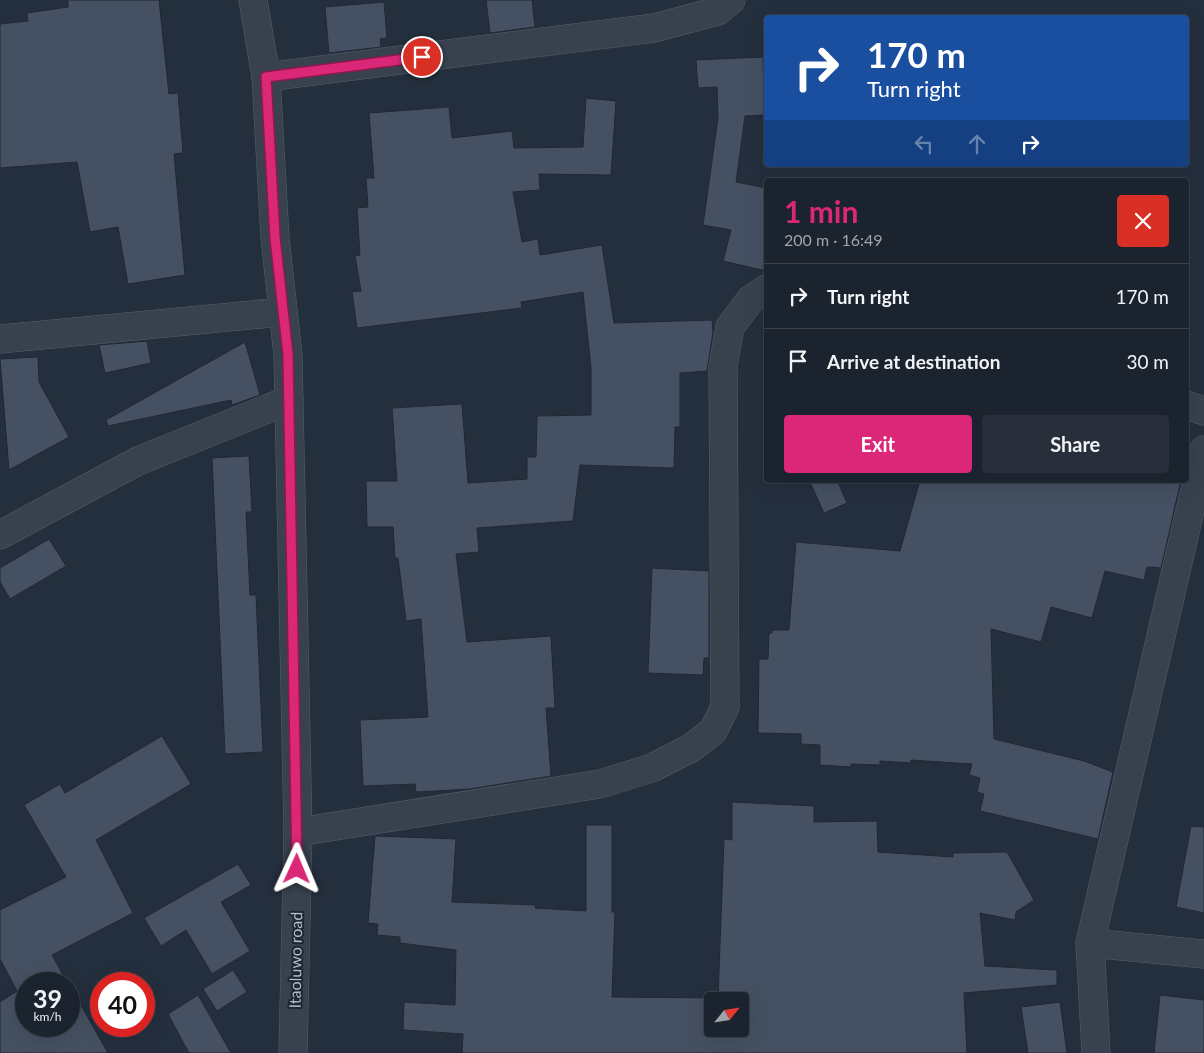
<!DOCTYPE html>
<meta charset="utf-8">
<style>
:root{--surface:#1b232e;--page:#282f3a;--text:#f1f3f6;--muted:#a0a4aa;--line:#39404a;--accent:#db2777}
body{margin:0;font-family:Lato,sans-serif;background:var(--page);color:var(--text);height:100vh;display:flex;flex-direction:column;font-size:19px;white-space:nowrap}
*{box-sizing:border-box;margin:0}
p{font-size:16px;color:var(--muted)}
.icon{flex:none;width:28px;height:28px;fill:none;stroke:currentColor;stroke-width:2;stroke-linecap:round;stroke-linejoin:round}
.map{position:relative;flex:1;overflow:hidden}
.sheet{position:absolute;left:764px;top:178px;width:425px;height:305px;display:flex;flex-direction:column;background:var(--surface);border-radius:5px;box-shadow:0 5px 20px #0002,0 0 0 1px var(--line)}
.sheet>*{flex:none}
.banner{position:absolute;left:764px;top:15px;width:425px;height:152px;border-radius:5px;box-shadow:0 5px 20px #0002,0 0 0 1px var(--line);background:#1a4fa0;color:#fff;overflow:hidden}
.needle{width:32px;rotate:60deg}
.buttons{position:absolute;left:704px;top:992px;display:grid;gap:10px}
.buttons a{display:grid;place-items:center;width:45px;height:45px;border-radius:5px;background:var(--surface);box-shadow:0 5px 20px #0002,0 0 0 1px var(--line);font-size:25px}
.speed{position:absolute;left:15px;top:972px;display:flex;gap:10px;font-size:25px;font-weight:700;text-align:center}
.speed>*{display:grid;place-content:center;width:65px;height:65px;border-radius:50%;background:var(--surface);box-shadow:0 5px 20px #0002,0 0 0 1px var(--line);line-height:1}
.speed small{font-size:12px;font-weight:400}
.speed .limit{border:8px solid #d22;background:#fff;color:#111}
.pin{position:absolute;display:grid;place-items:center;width:42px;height:42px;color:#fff;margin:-21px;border:2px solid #fff;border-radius:50%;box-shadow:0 1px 5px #0007}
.me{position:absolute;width:55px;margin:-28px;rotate:1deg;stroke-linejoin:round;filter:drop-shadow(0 0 4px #0008)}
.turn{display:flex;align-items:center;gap:18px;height:105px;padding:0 20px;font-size:22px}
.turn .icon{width:65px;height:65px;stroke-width:2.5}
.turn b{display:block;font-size:35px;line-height:42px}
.lanes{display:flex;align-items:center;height:48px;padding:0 20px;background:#0003;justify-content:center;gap:25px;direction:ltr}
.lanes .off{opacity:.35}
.round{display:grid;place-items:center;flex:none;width:52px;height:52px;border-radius:5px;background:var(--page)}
.overview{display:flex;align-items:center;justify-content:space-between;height:85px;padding:0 20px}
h1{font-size:30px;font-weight:700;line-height:38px;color:var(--accent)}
.button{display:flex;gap:10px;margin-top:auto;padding:10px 20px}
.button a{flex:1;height:58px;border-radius:5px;background:var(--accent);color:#fff;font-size:20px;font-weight:700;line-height:58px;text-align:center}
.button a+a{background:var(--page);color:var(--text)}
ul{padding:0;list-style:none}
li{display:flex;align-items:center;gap:15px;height:65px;padding:0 20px;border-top:1px solid var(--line)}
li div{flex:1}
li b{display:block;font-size:19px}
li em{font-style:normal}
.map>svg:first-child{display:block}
.building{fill:#455162;stroke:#1f2835;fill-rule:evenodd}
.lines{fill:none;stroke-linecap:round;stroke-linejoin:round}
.minor-casing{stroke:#565f6c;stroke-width:29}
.tertiary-casing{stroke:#565f6c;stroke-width:29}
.minor{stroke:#38414e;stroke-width:28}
.tertiary{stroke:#38414e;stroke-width:28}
.route-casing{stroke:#8e194d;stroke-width:12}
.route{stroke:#db2777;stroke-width:9}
.labels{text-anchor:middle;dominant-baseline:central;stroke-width:4;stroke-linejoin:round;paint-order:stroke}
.street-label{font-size:16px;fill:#b4bcc9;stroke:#1d2633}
</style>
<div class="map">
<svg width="1204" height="1053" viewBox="0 0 1204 1053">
<rect width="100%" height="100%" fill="#242f3e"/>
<path class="building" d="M68,0h91l10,94 9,-1 5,60 -9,1 11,121 -57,9 -10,-57 -28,5 -13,-70 -77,6v-144l28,-3 -1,-8 41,-6z
M486,0h46l3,27 -45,6z
M384,2l3,36 -7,1 1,8 -52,6 -4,-46z
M763,57l2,58 -20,1 -9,66 30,6v83l-43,-10 8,-31 -28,-5 15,-107 -1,-31 -19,1 -2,-28z
M586,98l30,3 -5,74 -72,-1 1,16 -27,2 9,50 16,-3 2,16 62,-10 12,78 98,-3 1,12 -6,39 -27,2v54h-5l-1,41 -94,-3 -7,56 -96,7 2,24 -23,2 11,88 84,-6 4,72h-9l5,68 -81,13 -54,3 -1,-8 -52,2 -3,-66 68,-3 -7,-98 -15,2 -8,-63h-3l-2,-31h-26l-1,-46h31l-5,-73 70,-4 6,79 59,-4v-22h9l1,-41 54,-1v-47l-8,-76 -62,10 1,6 -165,20 -5,-36 9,-1 -6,-35 5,-1 -3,-47 11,-1 -2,-29h8l-5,-65 80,-6 3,31 60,-7 2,17 69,-1z
M147,341l4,22 -46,10 -6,-28z
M245,342l15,53 -28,10 -1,-5 -123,26 -2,-6z
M38,357l1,25 30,55 -60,33 -9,-111z
M249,456l3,56h-6l4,83h6l7,157 -38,2 -13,-296z
M809,480h28l10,23 -23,10z
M920,480h261l-20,88 -14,-1 -3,13 -39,-9 -13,47 -41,-11 -10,35 -50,-13 3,110 90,22 29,11 -15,67 -118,-28 4,-17 -7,-2 3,-14 -11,-3 3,-11 -61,-4v3l-31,-2v4l-29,-1v3l-31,-2v-20l-19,-1v-10l-43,-1 1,-74h9l1,-26h3v-3h17l7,-88 104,9z
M49,539l17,27 -56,33 -10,-17v-14z
M652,568l57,3v87h-5l-1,17 -55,-2z
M162,736l29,48 -95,56 37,73 -81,42 16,29h-42v42h43v-42l39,69h-108v-51l17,-11 -17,-32v-49l66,-33 -42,-72 36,-21 5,9z
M732,802l82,4v16l63,-1 1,31 75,5v-4l54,-1 27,48 -18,12 -1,8 -35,-7 5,53 72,4v15l-93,8 3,60h-505l1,-19 -60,-4 1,-28 51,3 1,-55 -56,-7v-6l-23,-2 1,-11 -10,-1 7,-87 81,3 -4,63 84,3 -1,3 51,3v-86h26v87h3l-3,85 106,1 6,-159 8,1zM712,1001h28v28h-28z
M1191,826l13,1v86l-28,-6z
M238,864l13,21 -30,17 29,49 -38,23 -26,-44 -25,16 -17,-28z
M233,970l14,22 -30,19 -14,-22z
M198,995l33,58h-42l-21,-39z
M1160,995l44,5v53h-50z
M1060,1002l7,51h-39l-7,-46z"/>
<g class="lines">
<defs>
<path id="minor" d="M266,77l388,-49 64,-17 13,-11
M0,339l282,-27
M1186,405l18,6
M0,535l138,-74 151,-61
M298,832l302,-48 52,-16 39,-20 22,-17 12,-24 -2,-341 7,-39 21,-28 15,-10
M1090,943l114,11
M1096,1053l-6,-110 114,-493"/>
<path id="tertiary" d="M253,0l13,77 9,161 13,117 10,477 -5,221"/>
</defs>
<use href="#minor" class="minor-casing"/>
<use href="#tertiary" class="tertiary-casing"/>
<use href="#minor" class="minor"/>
<use href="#tertiary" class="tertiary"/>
</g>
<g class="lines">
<defs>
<path id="route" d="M297,869l-9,-514 -13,-117 -9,-161 156,-20"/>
</defs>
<use href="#route" class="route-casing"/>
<use href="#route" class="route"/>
</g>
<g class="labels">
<g class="street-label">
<text transform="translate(295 960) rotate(-89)">Itaoluwo road</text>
</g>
</g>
</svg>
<div class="buttons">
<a><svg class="needle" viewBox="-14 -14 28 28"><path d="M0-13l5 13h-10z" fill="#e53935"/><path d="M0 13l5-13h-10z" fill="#a0a4aa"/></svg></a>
</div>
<div class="speed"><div>39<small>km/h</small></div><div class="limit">40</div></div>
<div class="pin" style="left:422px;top:57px;background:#d93025"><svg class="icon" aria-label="arrive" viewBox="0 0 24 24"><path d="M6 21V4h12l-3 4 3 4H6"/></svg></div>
<svg class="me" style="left:297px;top:869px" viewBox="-20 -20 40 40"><path d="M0-17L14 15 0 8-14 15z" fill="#db2777" stroke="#fff" stroke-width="4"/></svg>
<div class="banner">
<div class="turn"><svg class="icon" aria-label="right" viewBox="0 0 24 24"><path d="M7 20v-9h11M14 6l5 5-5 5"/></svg><div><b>170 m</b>Turn right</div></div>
<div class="lanes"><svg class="icon off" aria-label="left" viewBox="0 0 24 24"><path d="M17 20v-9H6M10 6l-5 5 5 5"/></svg><svg class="icon off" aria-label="ahead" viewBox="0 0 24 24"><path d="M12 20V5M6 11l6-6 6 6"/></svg><svg class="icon" aria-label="right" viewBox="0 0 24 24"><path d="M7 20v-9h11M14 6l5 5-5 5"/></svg></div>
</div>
<section class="sheet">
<div class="overview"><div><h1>1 min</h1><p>200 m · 16:49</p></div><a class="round" style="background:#d93025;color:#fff"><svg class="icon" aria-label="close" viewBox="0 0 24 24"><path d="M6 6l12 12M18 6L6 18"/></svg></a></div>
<ul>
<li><svg class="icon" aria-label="right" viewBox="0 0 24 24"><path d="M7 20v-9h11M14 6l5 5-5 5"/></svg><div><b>Turn right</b></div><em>170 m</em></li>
<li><svg class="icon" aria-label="arrive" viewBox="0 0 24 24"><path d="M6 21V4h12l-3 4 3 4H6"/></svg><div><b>Arrive at destination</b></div><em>30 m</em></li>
</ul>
<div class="button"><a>Exit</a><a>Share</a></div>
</section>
</div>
